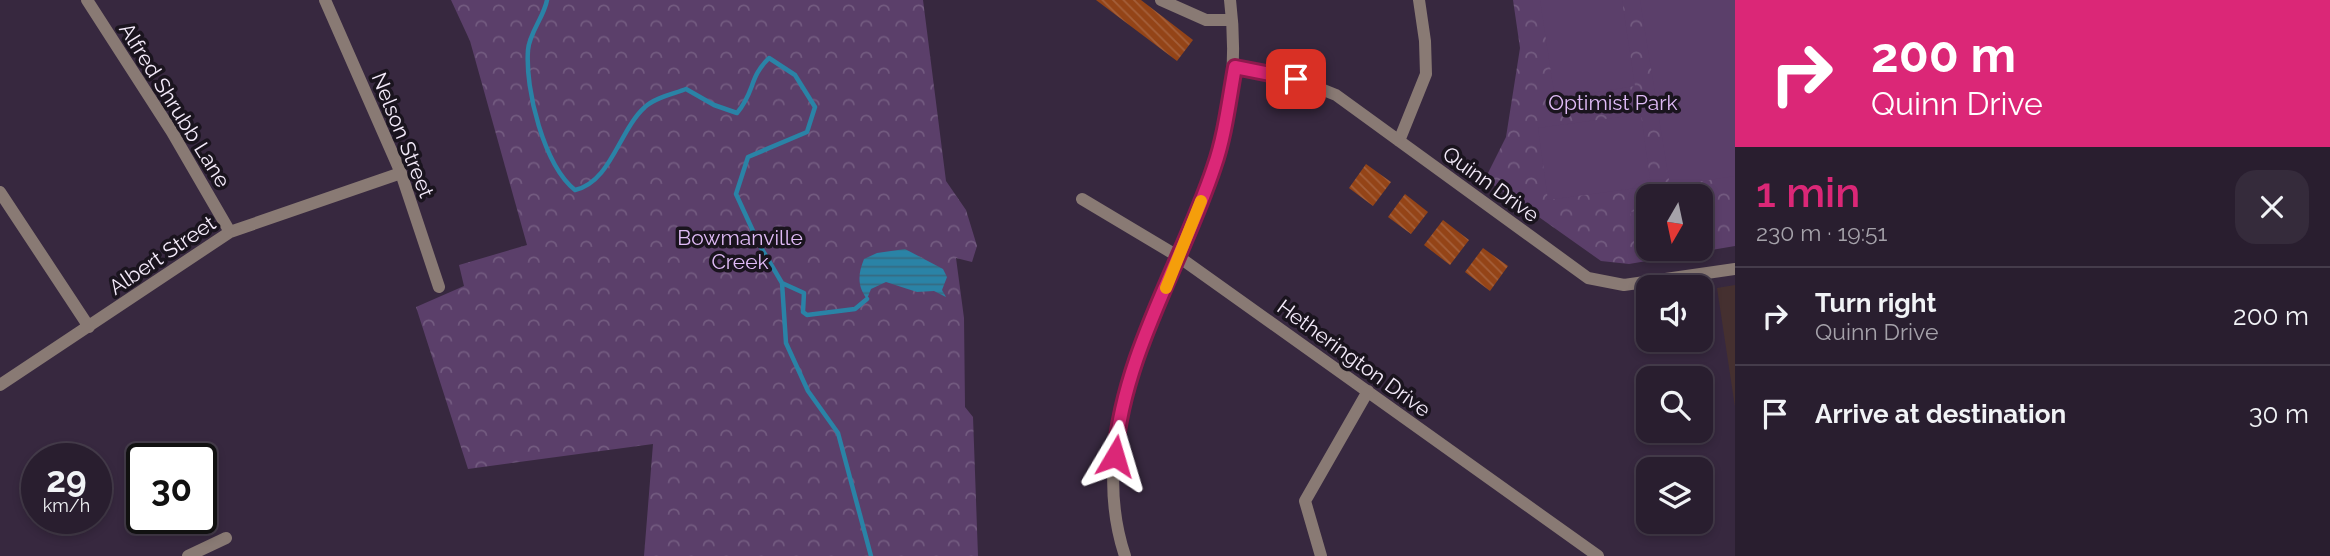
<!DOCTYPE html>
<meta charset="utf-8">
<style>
:root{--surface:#291e2f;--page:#352b3b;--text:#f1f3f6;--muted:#a5a2aa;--line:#453c4b;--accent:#db2777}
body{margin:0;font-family:Raleway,sans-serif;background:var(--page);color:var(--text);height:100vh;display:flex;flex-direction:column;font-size:26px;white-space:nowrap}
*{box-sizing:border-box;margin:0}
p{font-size:23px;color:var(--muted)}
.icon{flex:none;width:38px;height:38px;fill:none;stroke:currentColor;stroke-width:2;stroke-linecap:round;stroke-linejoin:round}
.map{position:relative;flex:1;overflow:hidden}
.drawer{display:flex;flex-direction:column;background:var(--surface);width:595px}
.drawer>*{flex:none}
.guide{background:#db2777;color:#fff;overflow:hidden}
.needle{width:46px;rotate:189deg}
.controls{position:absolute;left:1636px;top:184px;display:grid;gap:14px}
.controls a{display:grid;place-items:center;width:77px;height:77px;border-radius:14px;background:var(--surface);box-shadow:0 4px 10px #0003,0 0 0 2px var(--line);font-size:35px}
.speed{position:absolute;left:21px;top:443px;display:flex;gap:14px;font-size:35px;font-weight:700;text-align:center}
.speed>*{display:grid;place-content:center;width:91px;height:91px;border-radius:50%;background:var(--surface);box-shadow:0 4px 10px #0003,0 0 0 2px var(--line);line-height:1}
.speed small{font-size:18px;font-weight:400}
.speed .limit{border:4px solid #111;border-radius:10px;background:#fff;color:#111}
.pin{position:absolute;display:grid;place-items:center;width:60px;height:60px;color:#fff;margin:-30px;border-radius:14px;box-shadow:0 4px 10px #0006}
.me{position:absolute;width:77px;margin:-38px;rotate:7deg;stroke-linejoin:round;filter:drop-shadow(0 0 5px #0008)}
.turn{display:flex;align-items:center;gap:24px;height:147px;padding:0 21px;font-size:32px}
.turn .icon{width:91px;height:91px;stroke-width:2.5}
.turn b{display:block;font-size:49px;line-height:60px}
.round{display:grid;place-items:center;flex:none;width:74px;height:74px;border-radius:21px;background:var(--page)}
.headline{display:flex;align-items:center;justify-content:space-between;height:119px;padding:0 21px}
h1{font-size:42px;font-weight:600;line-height:52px;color:var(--accent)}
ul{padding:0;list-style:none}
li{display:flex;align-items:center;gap:21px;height:98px;padding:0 21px;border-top:2px solid var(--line)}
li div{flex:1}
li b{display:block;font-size:26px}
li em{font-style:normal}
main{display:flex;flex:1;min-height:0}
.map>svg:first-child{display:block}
.commercial{fill:#453030}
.forest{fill:url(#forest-crowns);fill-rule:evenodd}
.pitch{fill:#5b3f6a}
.water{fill:url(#water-rules)}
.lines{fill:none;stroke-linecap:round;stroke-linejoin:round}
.stream{stroke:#2a83a6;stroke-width:4.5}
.building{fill:url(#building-back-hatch)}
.street{stroke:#897a74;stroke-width:12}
.route-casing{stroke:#8e194d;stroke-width:18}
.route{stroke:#db2777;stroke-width:12}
.slow{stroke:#f59e0b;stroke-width:12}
.labels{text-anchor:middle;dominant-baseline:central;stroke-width:7;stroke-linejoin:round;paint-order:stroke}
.park-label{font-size:21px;fill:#e0bbf7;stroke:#1a141e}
.street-label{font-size:21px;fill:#f4ebfa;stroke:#1a141e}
</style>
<main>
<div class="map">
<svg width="1735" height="556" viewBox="0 0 1735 556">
<defs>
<pattern id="forest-crowns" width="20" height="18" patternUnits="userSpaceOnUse" patternTransform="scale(1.75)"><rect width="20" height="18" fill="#5b3f6a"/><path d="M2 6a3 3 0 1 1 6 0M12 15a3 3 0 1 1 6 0" fill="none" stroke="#735b80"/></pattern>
<pattern id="water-rules" width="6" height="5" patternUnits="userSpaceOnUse" patternTransform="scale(1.75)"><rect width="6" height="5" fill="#2a83a6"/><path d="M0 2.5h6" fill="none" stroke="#366b82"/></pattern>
<pattern id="building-back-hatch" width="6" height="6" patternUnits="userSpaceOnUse" patternTransform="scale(1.75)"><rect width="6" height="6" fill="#944417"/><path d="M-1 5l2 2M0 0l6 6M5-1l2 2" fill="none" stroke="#a45f3a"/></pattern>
</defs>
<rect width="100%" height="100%" fill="#37283f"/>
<path class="commercial" d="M1735,285v122l-18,-119z"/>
<path class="forest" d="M451,0h472l23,181 20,29 11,36 -5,16 -16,-4 8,60 1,89 8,10 5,139h-334l9,-112 -185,25 -52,-162 48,-21 -5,-21 68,-20 -57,-204z
M1513,0h222v246l-106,18 -28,-3 -116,-82 21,-42 14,-89zM1648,196h53v52h-53z"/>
<path class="pitch" d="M1540,0h82l13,86 -80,13z
M1640,0h95v176l-65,10z
M1641,114l10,72 -103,14 -10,-72z
M1648,209v32l-13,2 -5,-31z"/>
<path class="water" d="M905,249l38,20 4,8 -5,13 4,7 -12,-6 -17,1 -31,-10 -15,7 -4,10c-10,-13 -9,-25 -3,-40l13,-6z"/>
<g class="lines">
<path class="stream" d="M547,0c-3,17 -18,33 -19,50 -3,40 16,115 47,140 36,-8 44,-60 70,-83 9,-9 28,-13 41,-18l28,16 23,8c19,-23 11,-34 32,-55l26,17 20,32 -8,25 -59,25 -12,37 23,50 23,39 4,60 22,48 30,42 33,123
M782,283l22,10 -1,19 4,3 48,-6 12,-10"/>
</g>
<path class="building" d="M1096,0h45l52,40 -16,21z
M1366,164l25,18 -18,24 -24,-18z
M1405,194l23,18 -17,22 -23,-17z
M1443,220l26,20 -19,25 -26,-20z
M1483,248l25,18 -18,25 -25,-19z"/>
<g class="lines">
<path class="street" d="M87,0l85,132 58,100
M325,0l76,173 38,114
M1161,0l45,20h26
M1235,67l61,12 40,16 252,183 36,7 111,-16
M1399,141l27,-67 -1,-33 -6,-41
M0,192l89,135
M1082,199l97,58 419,299
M0,385l230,-153 171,-59
M188,556l38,-18
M1125,556c-45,-135 48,-265 90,-389 17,-52 22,-113 15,-167
M1321,556l-16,-55 63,-110"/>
</g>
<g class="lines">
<defs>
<path id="route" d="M1115,456c8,-102 67,-193 99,-289 11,-31 15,-67 21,-100l61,12"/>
</defs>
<use href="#route" class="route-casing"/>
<use href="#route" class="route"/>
<path class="slow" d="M1166,288l35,-87"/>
</g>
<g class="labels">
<g class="park-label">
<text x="1613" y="102">Optimist Park</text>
<text x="740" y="237">Bowmanville<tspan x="740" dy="24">Creek</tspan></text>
</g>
<g class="street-label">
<text transform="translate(175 105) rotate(58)">Alfred Shrubb Lane</text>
<text transform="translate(403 135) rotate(68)">Nelson Street</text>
<text transform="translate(1491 184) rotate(36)">Quinn Drive</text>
<text transform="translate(162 255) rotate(-34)">Albert Street</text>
<text transform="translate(1354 358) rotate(36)">Hetherington Drive</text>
</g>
</g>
</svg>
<div class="controls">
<a><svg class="needle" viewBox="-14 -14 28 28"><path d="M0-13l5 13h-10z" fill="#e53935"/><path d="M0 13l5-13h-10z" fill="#a5a2aa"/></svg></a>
<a><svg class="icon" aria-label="sound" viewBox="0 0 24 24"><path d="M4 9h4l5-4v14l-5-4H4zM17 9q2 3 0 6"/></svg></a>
<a><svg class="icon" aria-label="search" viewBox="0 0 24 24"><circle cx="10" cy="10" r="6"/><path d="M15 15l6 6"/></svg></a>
<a><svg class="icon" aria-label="layers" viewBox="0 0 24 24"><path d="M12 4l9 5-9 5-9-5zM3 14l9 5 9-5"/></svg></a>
</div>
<div class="speed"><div>29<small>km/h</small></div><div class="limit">30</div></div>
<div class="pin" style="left:1296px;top:79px;background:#d93025"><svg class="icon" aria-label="arrive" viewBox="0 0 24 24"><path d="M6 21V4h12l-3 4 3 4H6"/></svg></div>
<svg class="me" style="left:1115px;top:456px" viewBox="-20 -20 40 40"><path d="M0-17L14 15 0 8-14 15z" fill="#db2777" stroke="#fff" stroke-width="4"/></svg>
</div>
<section class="drawer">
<div class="guide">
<div class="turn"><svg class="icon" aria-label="right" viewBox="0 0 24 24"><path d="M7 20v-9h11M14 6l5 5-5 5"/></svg><div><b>200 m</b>Quinn Drive</div></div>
</div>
<div class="headline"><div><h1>1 min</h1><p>230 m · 19:51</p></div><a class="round"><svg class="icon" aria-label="close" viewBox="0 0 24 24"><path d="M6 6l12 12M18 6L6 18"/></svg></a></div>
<ul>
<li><svg class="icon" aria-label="right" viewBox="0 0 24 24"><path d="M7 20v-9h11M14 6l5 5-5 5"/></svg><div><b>Turn right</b><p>Quinn Drive</p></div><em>200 m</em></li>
<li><svg class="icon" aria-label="arrive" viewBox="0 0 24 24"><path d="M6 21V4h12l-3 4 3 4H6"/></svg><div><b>Arrive at destination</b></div><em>30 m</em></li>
</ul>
</section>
</main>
